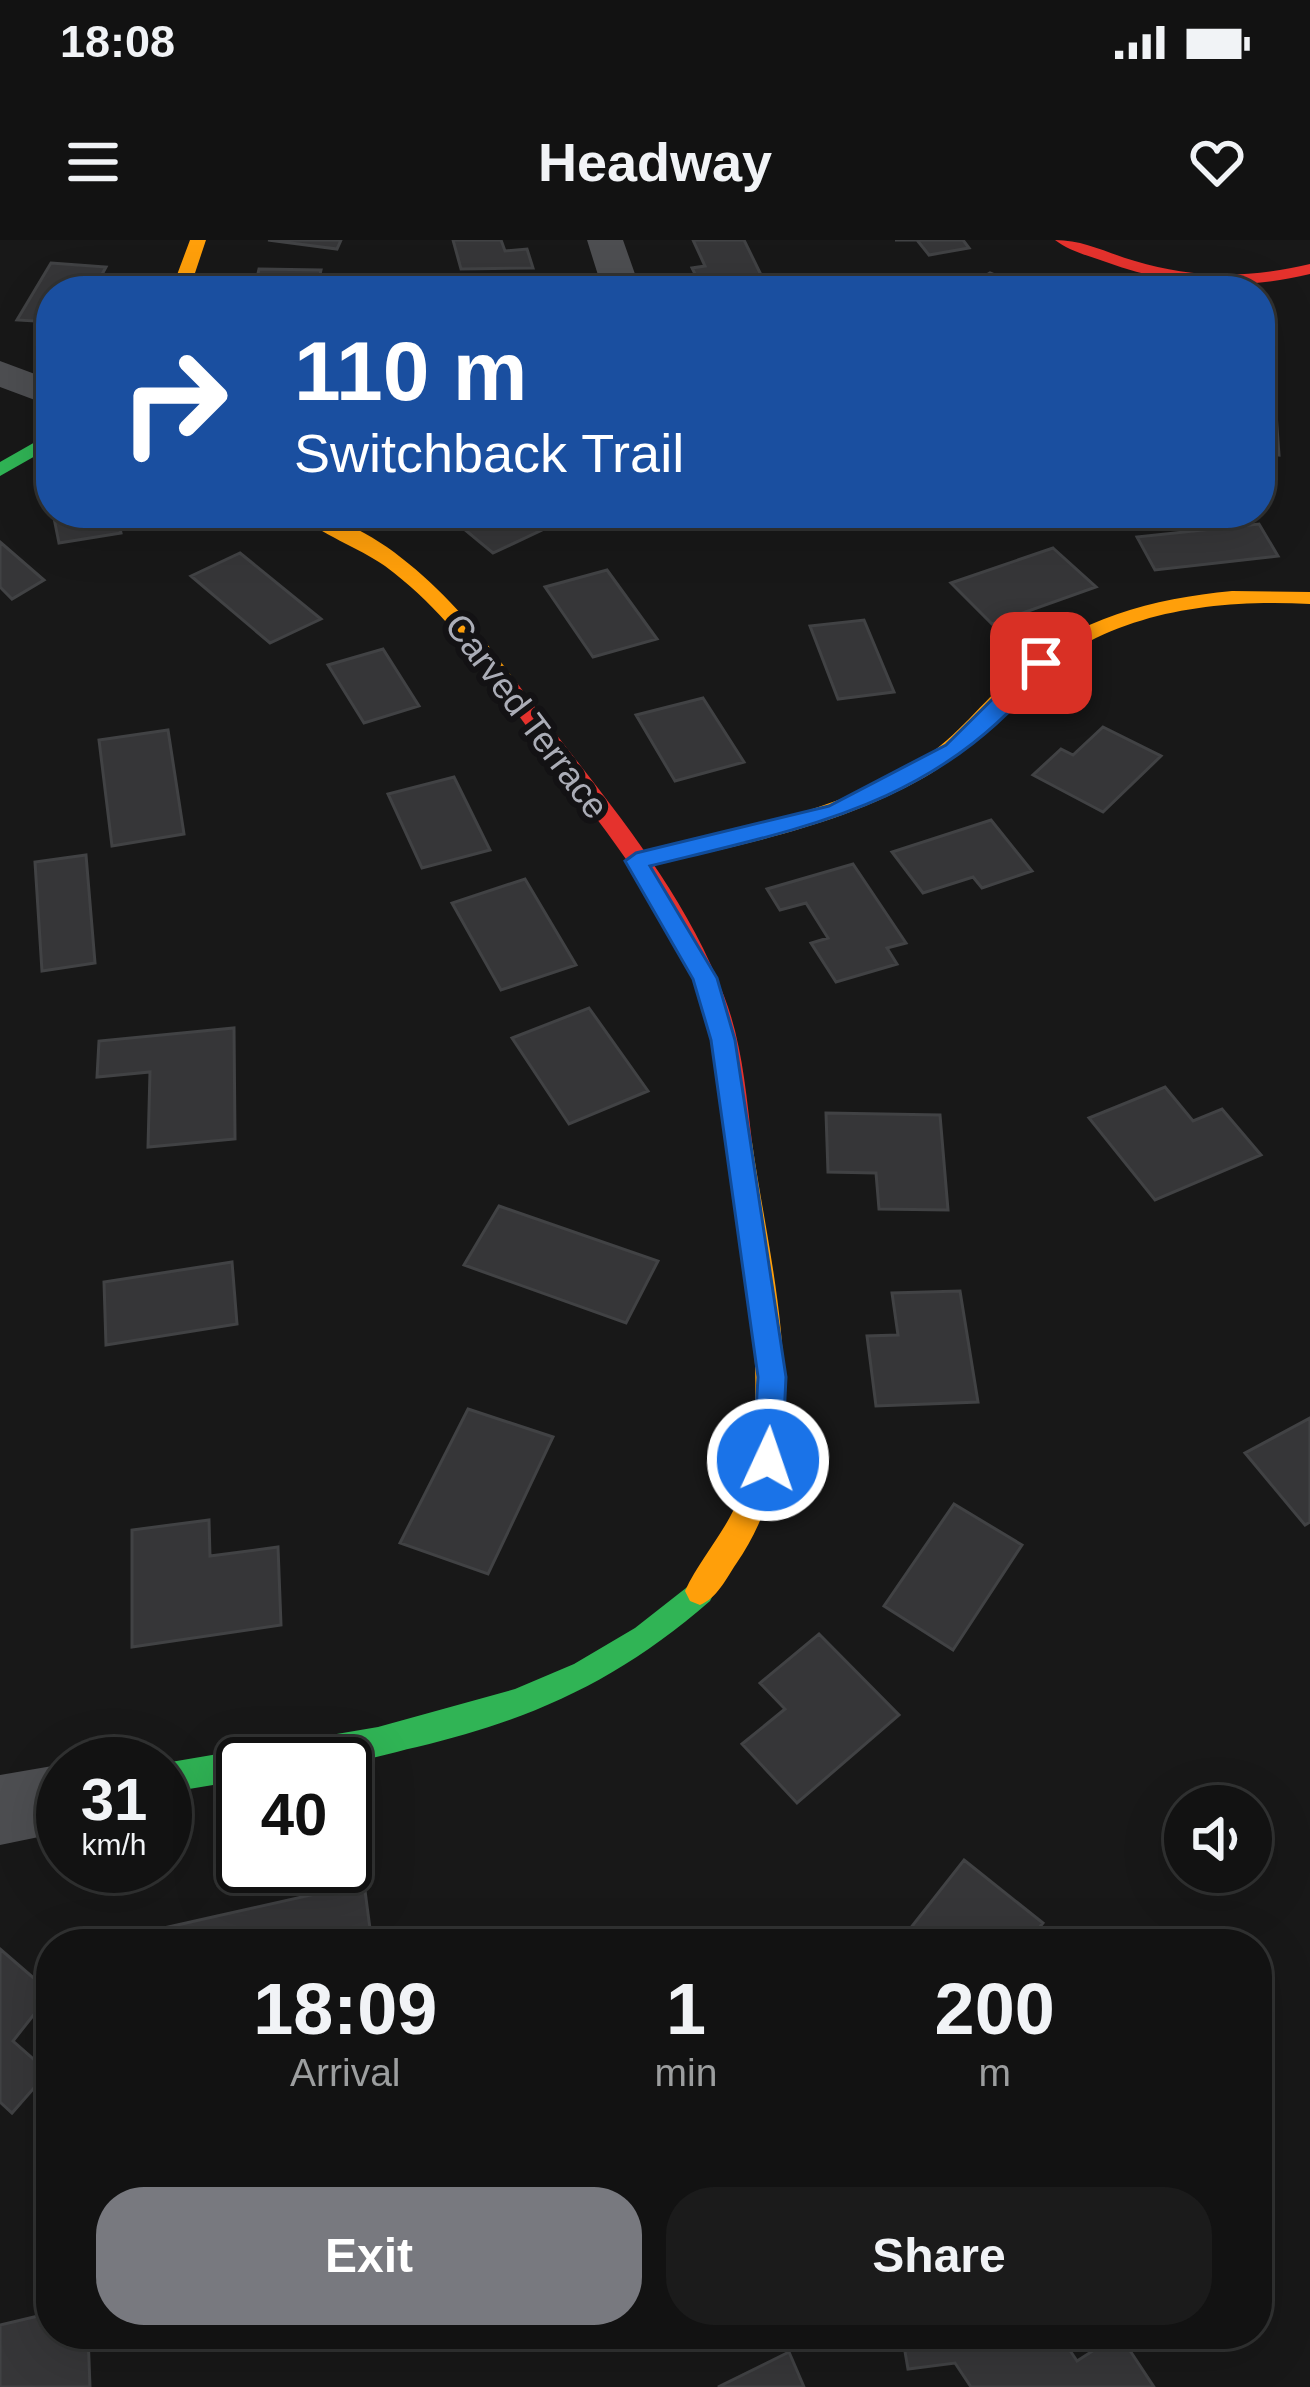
<!DOCTYPE html>
<style>
:root{--surface:#121212;--page:#1b1b1b;--text:#f1f3f6;--muted:#9c9e9f;--line:#313232;--accent:#78797f}
body{margin:0;font-family:Arial,sans-serif;background:var(--page);color:var(--text);height:100vh;display:flex;flex-direction:column;font-size:45px;white-space:nowrap}
*{box-sizing:border-box;margin:0}
p{font-size:39px;color:var(--muted)}
.icon{flex:none;width:66px;height:66px;fill:none;stroke:currentColor;stroke-width:2;stroke-linecap:round;stroke-linejoin:round}
.map{position:relative;flex:1;overflow:hidden}
.sheet{position:absolute;left:36px;top:1689px;width:1236px;height:420px;display:flex;flex-direction:column;background:var(--surface);border-radius:48px;box-shadow:0 12px 48px #0002,0 0 0 3px var(--line)}
.sheet>*{flex:none}
.hud{position:absolute;left:36px;top:36px;width:1239px;height:252px;border-radius:48px;box-shadow:0 12px 48px #0002,0 0 0 3px var(--line);background:#1a4fa0;color:#fff;overflow:hidden}
.controls{position:absolute;left:1164px;top:1545px;display:grid;gap:24px}
.controls a{display:grid;place-items:center;width:108px;height:108px;border-radius:50%;background:var(--surface);box-shadow:0 12px 48px #0002,0 0 0 3px var(--line);font-size:60px}
.speed{position:absolute;left:36px;top:1497px;display:flex;gap:24px;font-size:60px;font-weight:700;text-align:center}
.speed>*{display:grid;place-content:center;width:156px;height:156px;border-radius:50%;background:var(--surface);box-shadow:0 12px 48px #0002,0 0 0 3px var(--line);line-height:1}
.speed small{font-size:30px;font-weight:400}
.speed .limit{border:6px solid #111;border-radius:18px;background:#fff;color:#111}
.pin{position:absolute;display:grid;place-items:center;width:102px;height:102px;color:#fff;margin:-51px;border-radius:24px;box-shadow:0 6px 18px #0006}
.me{position:absolute;width:132px;margin:-66px;rotate:3deg;stroke-linejoin:round;filter:drop-shadow(0 0 9px #0008)}
.turn{display:flex;align-items:center;gap:42px;height:252px;padding:0 60px;font-size:54px}
.turn .icon{width:156px;height:156px;stroke-width:2.5}
.turn b{display:block;font-size:84px;line-height:102px}
.eta{display:flex;justify-content:space-evenly;align-items:center;height:204px;text-align:center}
.eta b{font-size:72px;font-weight:700;line-height:84px}
.cta{display:flex;gap:24px;margin-top:auto;padding:24px 60px}
.cta a{flex:1;height:138px;border-radius:48px;background:var(--accent);color:#fff;font-size:48px;font-weight:700;line-height:138px;text-align:center}
.cta a+a{background:var(--page);color:var(--text)}
.status{display:flex;justify-content:space-between;align-items:center;height:84px;padding:0 60px;background:var(--surface);direction:ltr}
.status svg{height:33px;fill:currentColor}
header{display:flex;justify-content:space-between;align-items:center;height:156px;padding:0 60px;background:var(--surface);font-size:54px;font-weight:700}
.map>svg:first-child{display:block}
.building{fill:#363638;stroke:#414244;stroke-width:3}
.lines{fill:none;stroke-linecap:round;stroke-linejoin:round}
.street{fill:#4d4e51;fill-rule:evenodd}
.fast{fill:#30b455;fill-rule:evenodd}
.slow{fill:#ff9f0a;fill-rule:evenodd}
.jam{fill:#e5322d;fill-rule:evenodd}
.route{fill:#1a73e8;stroke:#114b97;stroke-width:3}
.labels{text-anchor:middle;dominant-baseline:central;stroke-width:12;stroke-linejoin:round;paint-order:stroke}
.street-label{font-size:36px;fill:#abadb7;stroke:#131214}
</style>
<div class="status"><b>18:08</b><svg viewBox="0 0 49 12"><path d="M0 12V9h3v3zM5 12V6h3v6zM10 12V3h3v9zM15 12V0h3v12zM26 1h20v11H26zM47 4h2v5h-2z"/></svg></div>
<header><svg class="icon" aria-label="menu" viewBox="0 0 24 24"><path d="M4 6h16M4 12h16M4 18h16"/></svg>Headway<svg class="icon" aria-label="heart" viewBox="0 0 24 24"><path d="M12 20l-8-8c-3-5 5-10 8-4 3-6 11-1 8 4z"/></svg></header>
<div class="map">
<svg width="1310" height="2147" viewBox="0 0 1310 2147">
<rect width="100%" height="100%" fill="#181818"/>
<path class="building" d="M268,0h73l-4,9z
M453,0h48l4,11 22,-2 6,19 -72,1z
M693,0h51l20,41 -62,7 -10,-20 13,-2z
M895,0h68l6,8 -40,7 -12,-15z
M51,23l55,4 -13,24h-42v31l-34,-2z
M259,29l62,1 -5,21h-62z
M990,33l28,12 16,-9 32,14 -106,1z
M1260,172l16,1 3,42 -19,-2z
M53,273h64l4,20 -62,10z
M469,273h76l12,10 -64,30 -40,-33z
M664,273h102l1,16h-102z
M1259,284l19,32 -123,14 -18,-33z
M0,302l44,38 -32,19 -12,-12z
M1053,308l43,39 -104,37 -41,-41z
M240,313l81,66 -51,24 -79,-67z
M607,330l50,69 -64,18 -48,-70z
M864,380l30,72 -56,7 -28,-73z
M383,409l36,57 -55,17 -36,-58z
M703,458l41,64 -69,19 -39,-66z
M1103,487l58,29 -58,56 -70,-37 28,-26 12,6z
M168,490l16,104 -72,12 -13,-106z
M454,537l36,73 -68,18 -34,-74z
M991,580l41,51 -50,17 -9,-11 -50,16 -31,-41z
M86,615l9,108 -53,8 -7,-109z
M853,624l53,79 -19,5 10,16 -61,18 -25,-39 17,-5 -22,-35 -26,7 -13,-21z
M525,639l51,86 -75,25 -49,-87z
M589,768l59,83 -79,33 -57,-86z
M234,788l1,111 -87,8 2,-75 -53,5 2,-36z
M1165,847l28,34 29,-12 39,46 -106,45 -66,-82z
M826,873l114,2 8,95 -69,-1 -3,-36 -48,-1z
M499,966l159,55 -32,62 -162,-58z
M232,1022l5,62 -131,21 -2,-63z
M960,1051l18,111 -102,4 -9,-70 31,-1 -6,-42z
M468,1169l85,28 -65,137 -88,-31z
M1310,1178v104l-5,3 -60,-72z
M954,1264l68,41 -69,105 -69,-44z
M209,1280l1,36 68,-9 3,78 -149,22v-117z
M819,1394l80,81 -102,88 -55,-59 43,-35 -25,-26z
M964,1620l79,63 -17,21h-128z
M364,1643l8,61h-216l-1,-14z
M0,1709l51,44 -38,48 35,31 -36,41 -12,-11z
M51,2073v21h37l2,53h-90v-62z
M902,2094h157l18,27 42,-27 35,53h-183l-16,-24 -47,6z
M789,2112l15,35h-86z"/>
<g class="lines">
<path class="street" d="M587,0h36l18,51h-38z
M0,121l51,19v26l-51,-19z
M64,1524l-1,68 -63,13v-70z"/>
<path class="fast" d="M51,193v14l-51,29v-14z
M700,1337l10,4 5,10 -5,10c-91,79 -176,118 -293,146 -27,6 -54,15 -82,17 -30,2 -62,0 -92,0v16l-78,13v-30l213,-36 137,-38 59,-25 61,-36z"/>
<path class="slow" d="M190,0h16l-17,51h-18z
M297,273c83,0 177,108 220,171l-3,5h-14c-34,-46 -69,-89 -115,-123 -27,-19 -64,-31 -88,-53z
M1232,351l78,1v12c-103,-5 -204,9 -284,81 -34,31 -60,69 -101,92 -89,51 -191,69 -289,92l-11,-8 11,-8c94,-21 193,-39 277,-88 38,-22 64,-56 95,-86 62,-59 141,-80 224,-88z
M739,892l13,10c19,134 69,300 -16,422 -10,15 -19,34 -36,41l-10,-4 -5,-10c17,-37 47,-65 58,-106 30,-111 -2,-231 -17,-343z"/>
<path class="jam" d="M1055,0c29,0 52,13 80,21 59,18 115,17 175,3v10c-70,17 -136,13 -204,-12 -17,-6 -37,-11 -51,-22z
M507,437l7,2c75,102 165,198 210,317 18,46 22,97 28,146l-4,7h-18l-4,-7c-4,-48 -8,-98 -25,-144 -43,-120 -135,-210 -204,-314z"/>
</g>
<path class="route" d="M1034,418l18,5c-109,141 -240,163 -402,203l67,112 18,62 51,337 -4,83 -14,12 -15,-12 5,-83 -47,-337 -18,-61 -68,-118 11,-8 193,-47 117,-61z"/>
<g class="labels">
<g class="street-label">
<text transform="translate(527 476) rotate(53)">Carved Terrace</text>
</g>
</g>
</svg>
<div class="controls">
<a><svg class="icon" aria-label="sound" viewBox="0 0 24 24"><path d="M4 9h4l5-4v14l-5-4H4zM17 9q2 3 0 6"/></svg></a>
</div>
<div class="speed"><div>31<small>km/h</small></div><div class="limit">40</div></div>
<div class="pin" style="left:1041px;top:423px;background:#d93025"><svg class="icon" aria-label="arrive" viewBox="0 0 24 24"><path d="M6 21V4h12l-3 4 3 4H6"/></svg></div>
<svg class="me" style="left:768px;top:1220px" viewBox="-20 -20 40 40"><circle r="17" fill="#1a73e8" stroke="#fff" stroke-width="3"/><path d="M0-11L8 9 0 5-8 9z" fill="#fff"/></svg>
<div class="hud">
<div class="turn"><svg class="icon" aria-label="right" viewBox="0 0 24 24"><path d="M7 20v-9h11M14 6l5 5-5 5"/></svg><div><b>110 m</b>Switchback Trail</div></div>
</div>
<section class="sheet">
<div class="eta">
<div><b>18:09</b><p>Arrival</p></div>
<div><b>1</b><p>min</p></div>
<div><b>200</b><p>m</p></div>
</div>
<div class="cta"><a>Exit</a><a>Share</a></div>
</section>
</div>
